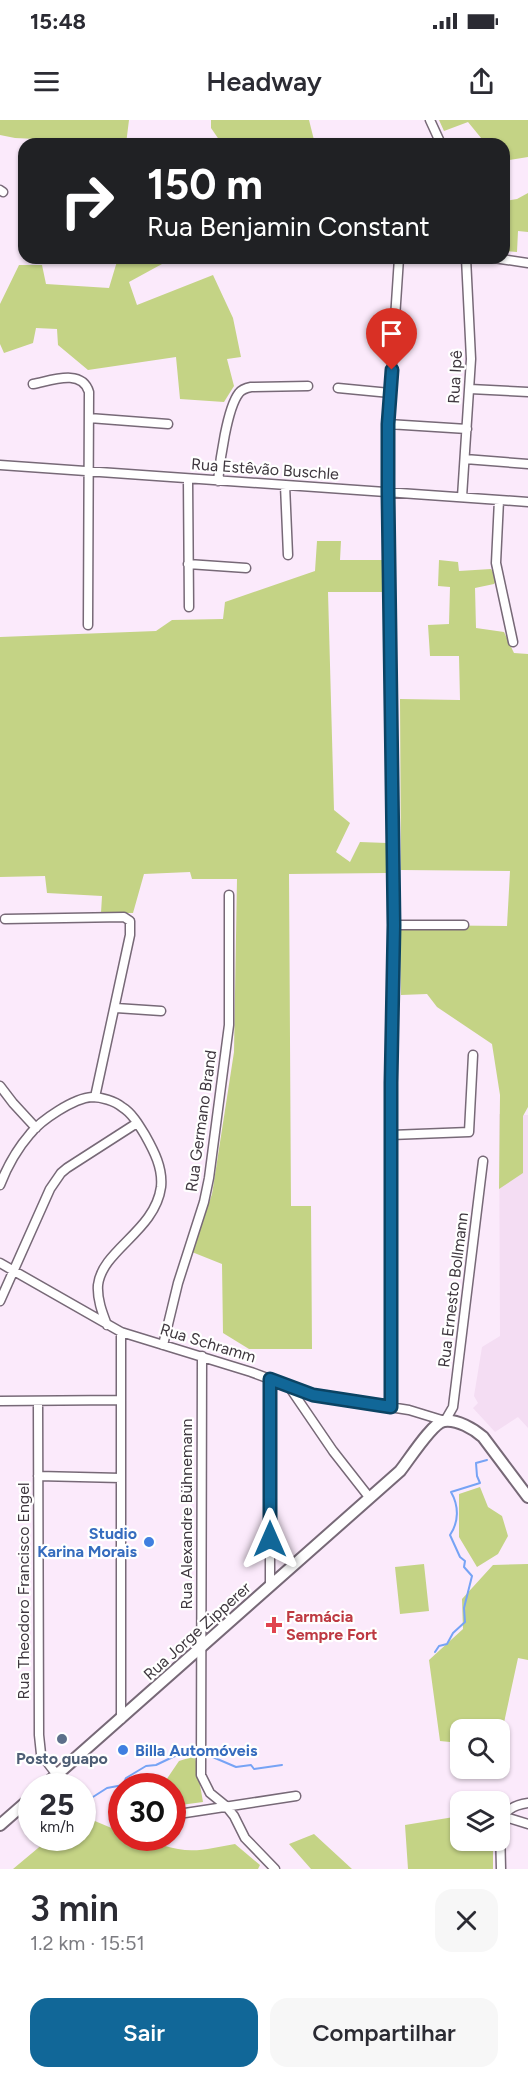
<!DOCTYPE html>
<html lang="pt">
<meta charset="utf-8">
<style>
:root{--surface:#fff;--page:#f7f7f7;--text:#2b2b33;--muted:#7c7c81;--accent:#116798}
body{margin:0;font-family:Figtree,sans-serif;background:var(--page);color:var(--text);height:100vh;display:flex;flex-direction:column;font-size:22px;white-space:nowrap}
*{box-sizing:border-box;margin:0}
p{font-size:20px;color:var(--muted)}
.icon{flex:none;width:33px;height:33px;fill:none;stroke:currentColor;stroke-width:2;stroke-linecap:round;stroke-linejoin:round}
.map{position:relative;height:1749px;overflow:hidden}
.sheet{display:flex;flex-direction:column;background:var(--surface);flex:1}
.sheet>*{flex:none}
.top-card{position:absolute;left:18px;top:18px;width:492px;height:126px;border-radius:18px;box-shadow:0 2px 4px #0004;background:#202124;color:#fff;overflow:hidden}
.controls{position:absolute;left:450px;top:1599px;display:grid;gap:12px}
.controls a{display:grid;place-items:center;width:60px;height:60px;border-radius:12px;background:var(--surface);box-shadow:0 2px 4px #0004;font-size:30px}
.speed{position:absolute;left:18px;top:1653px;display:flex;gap:12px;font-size:30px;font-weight:700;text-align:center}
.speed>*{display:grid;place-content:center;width:78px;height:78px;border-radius:50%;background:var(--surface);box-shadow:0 2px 4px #0004;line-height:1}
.speed small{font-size:15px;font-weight:400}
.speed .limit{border:9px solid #d22;background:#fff;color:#111}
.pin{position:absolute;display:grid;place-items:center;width:51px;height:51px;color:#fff;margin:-62px -26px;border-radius:50% 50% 50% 0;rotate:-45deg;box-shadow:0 0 6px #0007}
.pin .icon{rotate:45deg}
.me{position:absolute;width:66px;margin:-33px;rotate:0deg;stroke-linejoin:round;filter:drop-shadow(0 0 4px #0008)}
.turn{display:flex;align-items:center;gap:21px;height:126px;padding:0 30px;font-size:27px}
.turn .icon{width:78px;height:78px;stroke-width:2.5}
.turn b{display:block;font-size:42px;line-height:51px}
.round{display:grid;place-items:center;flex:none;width:63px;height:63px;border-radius:18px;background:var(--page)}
.headline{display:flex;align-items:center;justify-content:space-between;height:102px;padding:0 30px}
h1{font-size:36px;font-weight:600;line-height:45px}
.button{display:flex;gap:12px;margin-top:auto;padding:12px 30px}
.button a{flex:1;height:69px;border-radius:18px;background:var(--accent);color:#fff;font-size:24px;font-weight:600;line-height:69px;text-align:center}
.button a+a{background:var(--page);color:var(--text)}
.status{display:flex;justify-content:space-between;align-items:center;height:42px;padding:0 30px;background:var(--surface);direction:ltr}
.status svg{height:16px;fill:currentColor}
header{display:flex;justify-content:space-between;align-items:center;height:78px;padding:0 30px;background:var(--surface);font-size:27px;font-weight:600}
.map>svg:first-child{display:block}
.built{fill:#f4ddf3}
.green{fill:#c4d385}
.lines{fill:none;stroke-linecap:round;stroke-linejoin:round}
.stream{stroke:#76a3f5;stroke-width:2}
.minor-casing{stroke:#776977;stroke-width:11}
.major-casing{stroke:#776977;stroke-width:14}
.minor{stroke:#fff;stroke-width:8}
.major{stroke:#fff;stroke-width:10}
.route-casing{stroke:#0b4363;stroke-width:15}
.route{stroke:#116798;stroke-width:10}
.shop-dot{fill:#3f7fe0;stroke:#fff;stroke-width:2}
.health-dot{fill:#e0444e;stroke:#fff;stroke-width:2}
.service-dot{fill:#5c6f8a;stroke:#fff;stroke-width:2}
.labels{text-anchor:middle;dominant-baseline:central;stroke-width:4.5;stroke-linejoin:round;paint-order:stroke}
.street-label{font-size:16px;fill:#3e373e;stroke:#fff}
.shop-label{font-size:16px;font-weight:bold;fill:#366cbe;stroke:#fff;text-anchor:end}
.health-label{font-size:16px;font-weight:bold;fill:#be3a42;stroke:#fff;text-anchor:start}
.service-label{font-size:16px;font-weight:bold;fill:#4e5e75;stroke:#fff}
</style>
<div class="status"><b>15:48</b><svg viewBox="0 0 49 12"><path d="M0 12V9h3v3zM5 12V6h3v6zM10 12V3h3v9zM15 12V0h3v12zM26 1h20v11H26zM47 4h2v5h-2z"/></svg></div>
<header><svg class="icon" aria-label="menu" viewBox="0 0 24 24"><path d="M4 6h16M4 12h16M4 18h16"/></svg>Headway<svg class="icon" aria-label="share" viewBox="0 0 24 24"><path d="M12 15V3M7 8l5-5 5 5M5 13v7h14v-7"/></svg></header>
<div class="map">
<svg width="528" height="1749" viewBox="0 0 528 1749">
<rect width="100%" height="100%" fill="#fbeafb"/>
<path class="built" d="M499,994l29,1v313l-10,-11 -23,15 -22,-24 5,-5 -4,-7 8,-49 18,-11z"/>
<path class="green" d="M0,0h129l-3,24h-44l-3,-3 -64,-3 -15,-3z
M211,0h98l6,24h-93l-11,-16z
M439,0h89v37l-24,4v-17h-18l-18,-22 -24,9z
M528,73v39l-10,-1 -1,21 -13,-1v-50l13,-2z
M118,138h55l-44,24 8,23 76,-30 20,43 8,39 -14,2 7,27 -10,16 -44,-3 -4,-42 -88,13 -30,-25 -1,-16 -21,-1 -3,15 -29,10 -4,-9v-40l19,-39h23l4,19 63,4z
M317,421h24l-1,19h43l1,32h-56l6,218 16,13 -14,29 14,10 10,-20 27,1 -1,30 -97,1 2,332h20l1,143h-63l-26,-16 -1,-69 -30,-12 20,-58 22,-142 3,-173h-45l-2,-7 -46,2 -11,39h-32l1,-17 -55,-3 -2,-17 -45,1v-240l156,-6 16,-11 51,-1 2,-17 90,-31z
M439,440l19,2 1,9 32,-2 6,10 -3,5 -19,4 1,40 28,4 10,21 14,1v453l-5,9v57l-24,16 1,-94 -8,-51 -55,-37 -10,-13 -26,1 -1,-70 107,1 3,-55 -109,-1 -1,-171 60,1 -1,-44h-29l-2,-31 21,-1 1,-37 -12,-1z
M480,1367l8,20 14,9 6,20 -10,18 -21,13 -18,-30v-43z
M424,1444l5,47 -29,3 -5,-47z
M528,1444v96l-10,-2 -18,83v-11h-40v13l-20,-2 -11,-81 34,-31 -1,-30 31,-34z
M195,1636l8,46 -30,4 -1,-20h-10l17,-25z
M83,1696l38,16 1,6c20,0 36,7 56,11 19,4 38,-2 57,-5l25,21 -2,4h-245l37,-31h32z
M460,1696v24l33,1v28h-85l-3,-44z
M314,1714l38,35h-41l-22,-25z"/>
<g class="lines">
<path class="stream" d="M435,1532l4,-6 8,-2 6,-11 12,-11 -1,-14 8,-32 -8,-9 1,-6 -5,-4 -10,-22c9,-13 9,-29 1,-43l29,-9 -3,-7 -1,-13 11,-3
M208,1635l28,12 15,-2 3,4 28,-4
M82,1684l25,-16 16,-3 3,-7 20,-12 10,-1 21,-10 18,-4"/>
<defs>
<path id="minor" d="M430,0l11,24
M0,70l3,2
M494,138l34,5
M33,264c17,-3 49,-16 56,8l-1,233
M338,268l52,5
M470,269l58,3
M89,298l79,6
M388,304l79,5
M465,339l63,5
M0,345l528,37
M188,359l1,128
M218,361c2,-20 9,-73 21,-88 3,-4 7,-5 12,-6l57,-1
M285,365l3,70
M462,377l9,-138 -5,-101
M499,380l-3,63 17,79
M188,444l58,4
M5,799l119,-2 6,4v14l-35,162
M394,805h70
M116,888l45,3
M0,966l13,17 23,25
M391,1015l78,-3 4,-77
M0,1065c7,-18 17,-36 30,-51 11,-14 44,-36 62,-37 9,0 23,4 30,10 10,6 17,18 23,28 9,16 18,33 16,52 -6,44 -59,63 -63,98 -1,14 4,27 9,40
M0,1143l121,69 130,40 62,23 96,15 36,11 8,-14 30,-246
M0,1181l50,-112 11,-16 6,-5 70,-45
M163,1225l15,-62 26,-81 5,-24 20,-153v-130
M202,1236l-1,419 9,18 16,13 8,10 11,22 30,31
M270,1259v206
M290,1268l43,63 36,46
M0,1281l121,-1
M38,1281l1,334 2,19 16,21
M391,1287v-324l3,-158 -6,-433v-68l11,-166
M38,1356l83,2
M121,1599v-387
M172,1695l124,-19
M502,1696l26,8
M500,1706c3,-15 13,-21 28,-23
M500,1707l1,42"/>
<path id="major" d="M44,1666l356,-315c9,-11 32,-48 44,-50 13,-2 30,8 39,16l45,60
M0,1705l32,-28"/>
</defs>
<use href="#minor" class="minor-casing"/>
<use href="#major" class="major-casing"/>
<use href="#minor" class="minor"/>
<use href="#major" class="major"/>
</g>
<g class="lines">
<defs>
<path id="route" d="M270,1419v-160l43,16 78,12v-324l3,-158 -6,-433v-68l4,-54"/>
</defs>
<use href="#route" class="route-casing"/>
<use href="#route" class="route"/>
</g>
<g class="shop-dot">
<circle cx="149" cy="1422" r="6"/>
<circle cx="123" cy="1630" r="6"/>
</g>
<path class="health-dot" d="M271 1496h6v6h6v6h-6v6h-6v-6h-6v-6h6z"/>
<circle class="service-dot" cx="62" cy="1619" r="6"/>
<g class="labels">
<g class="street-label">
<text transform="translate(455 257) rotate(-87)">Rua Ipê</text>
<text transform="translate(265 349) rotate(4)">Rua Estêvão Buschle</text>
<text transform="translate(201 1001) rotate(-82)">Rua Germano Brand</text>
<text transform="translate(453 1170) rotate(-83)">Rua Ernesto Bollmann</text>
<text transform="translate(208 1223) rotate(17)">Rua Schramm</text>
<text transform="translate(186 1394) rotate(-90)">Rua Alexandre Bühnemann</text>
<text transform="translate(23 1471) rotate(-90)">Rua Theodoro Francisco Engel</text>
<text transform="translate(197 1511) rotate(-42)">Rua Jorge Zipperer</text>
</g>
<g class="shop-label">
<text x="137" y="1413">Studio<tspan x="137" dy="18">Karina Morais</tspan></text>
<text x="135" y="1630" text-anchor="start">Billa Automóveis</text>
</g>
<g class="health-label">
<text x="286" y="1496">Farmácia<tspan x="286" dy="18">Sempre Fort</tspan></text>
</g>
<g class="service-label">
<text x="62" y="1638">Posto guapo</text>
</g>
</g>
</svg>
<div class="controls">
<a><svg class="icon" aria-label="search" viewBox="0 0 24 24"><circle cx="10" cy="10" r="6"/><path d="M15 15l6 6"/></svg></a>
<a><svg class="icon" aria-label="layers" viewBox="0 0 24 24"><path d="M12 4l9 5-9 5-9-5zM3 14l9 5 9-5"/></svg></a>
</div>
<div class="speed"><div>25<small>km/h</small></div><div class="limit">30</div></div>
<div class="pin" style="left:392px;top:250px;background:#d93025"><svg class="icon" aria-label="arrive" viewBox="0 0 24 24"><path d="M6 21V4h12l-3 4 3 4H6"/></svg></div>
<svg class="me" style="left:270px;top:1419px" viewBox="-20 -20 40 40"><path d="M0-17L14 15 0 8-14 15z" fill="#116798" stroke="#fff" stroke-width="4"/></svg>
<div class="top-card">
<div class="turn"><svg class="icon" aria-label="right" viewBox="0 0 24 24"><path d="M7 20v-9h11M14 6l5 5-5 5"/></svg><div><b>150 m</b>Rua Benjamin Constant</div></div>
</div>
</div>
<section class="sheet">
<div class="headline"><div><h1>3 min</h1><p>1.2 km · 15:51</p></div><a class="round"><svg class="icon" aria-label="close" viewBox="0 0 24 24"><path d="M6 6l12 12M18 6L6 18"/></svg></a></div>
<div class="button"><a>Sair</a><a>Compartilhar</a></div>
</section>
